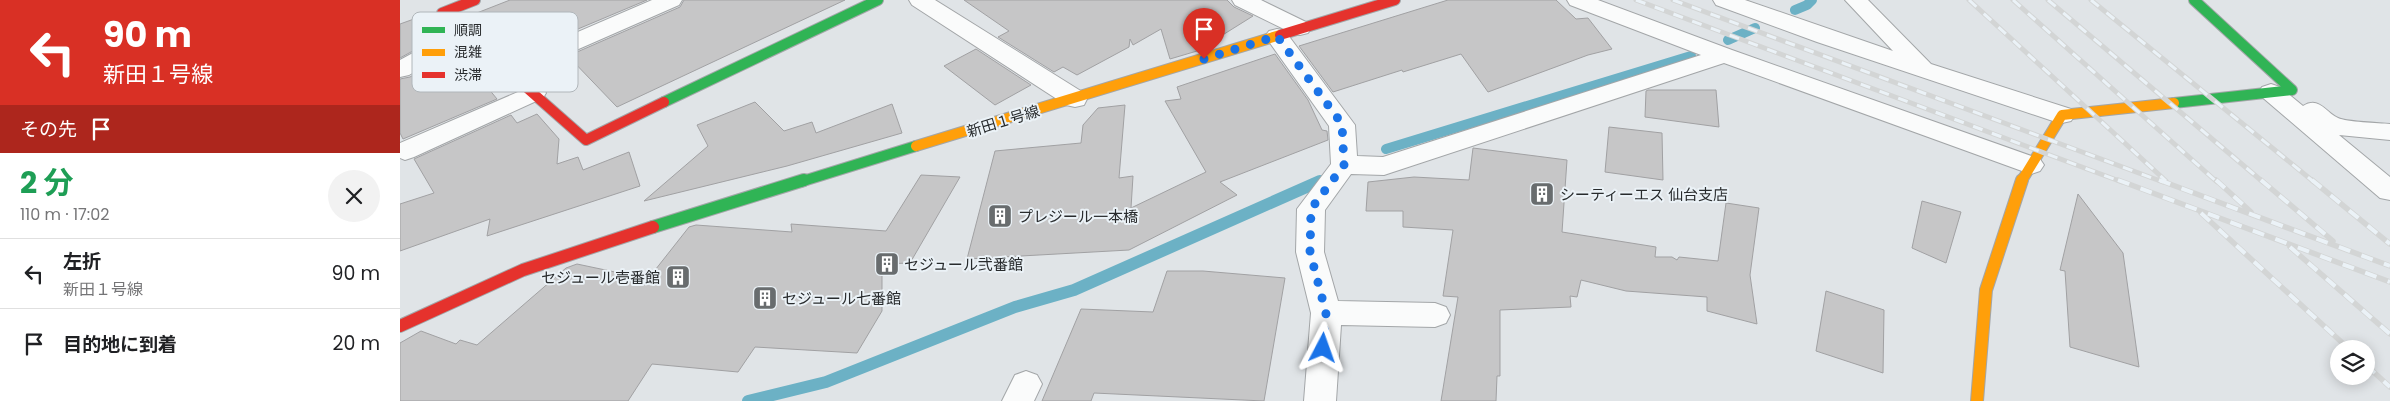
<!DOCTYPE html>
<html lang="ja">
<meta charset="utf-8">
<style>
:root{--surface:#fff;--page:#f2f2f2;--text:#202124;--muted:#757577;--line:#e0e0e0}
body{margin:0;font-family:Poppins,"Noto Sans JP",sans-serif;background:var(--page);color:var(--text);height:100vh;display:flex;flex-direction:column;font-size:19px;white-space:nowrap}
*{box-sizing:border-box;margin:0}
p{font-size:16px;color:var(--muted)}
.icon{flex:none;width:28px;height:28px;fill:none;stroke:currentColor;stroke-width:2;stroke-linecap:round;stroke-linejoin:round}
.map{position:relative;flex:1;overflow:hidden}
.side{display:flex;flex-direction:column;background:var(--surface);width:400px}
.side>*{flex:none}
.top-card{background:#d93025;color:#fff;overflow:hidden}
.controls{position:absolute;left:1930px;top:340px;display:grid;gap:10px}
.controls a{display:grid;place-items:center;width:45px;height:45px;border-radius:50%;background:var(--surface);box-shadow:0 2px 12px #0003;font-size:25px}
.pin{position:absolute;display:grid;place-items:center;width:42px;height:42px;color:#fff;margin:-51px -21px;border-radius:50% 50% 50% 0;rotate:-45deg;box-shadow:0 0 5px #0007}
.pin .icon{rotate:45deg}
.me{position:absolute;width:55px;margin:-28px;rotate:4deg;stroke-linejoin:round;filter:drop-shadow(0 0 4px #0008)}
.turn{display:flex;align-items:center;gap:18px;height:105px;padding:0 20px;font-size:22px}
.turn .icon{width:65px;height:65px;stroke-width:2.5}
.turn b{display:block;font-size:35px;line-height:42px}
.then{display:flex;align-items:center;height:48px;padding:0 20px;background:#0003;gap:10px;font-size:19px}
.round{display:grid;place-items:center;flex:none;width:52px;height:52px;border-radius:26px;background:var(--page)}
.summary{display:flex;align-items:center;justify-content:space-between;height:85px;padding:0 20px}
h1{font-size:30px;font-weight:700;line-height:38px;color:#1e9e55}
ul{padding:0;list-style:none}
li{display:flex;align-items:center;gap:15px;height:70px;padding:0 20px;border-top:1px solid var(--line)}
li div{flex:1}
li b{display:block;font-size:19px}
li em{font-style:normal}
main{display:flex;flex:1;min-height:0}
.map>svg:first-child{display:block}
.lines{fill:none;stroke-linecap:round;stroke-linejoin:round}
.stream-far1{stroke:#6cb1c5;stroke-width:10}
.stream{stroke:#6cb1c5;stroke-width:12}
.building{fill:#c6c6c7;stroke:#a1a1a3}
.street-casing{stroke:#a3a6a8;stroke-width:2}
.fast-far1-casing{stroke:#a3a6a8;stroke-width:12}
.fast-casing{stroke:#a3a6a8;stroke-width:14}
.slow-far1-casing{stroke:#a3a6a8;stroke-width:12}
.slow-casing{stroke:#a3a6a8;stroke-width:14}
.jam-far1-casing{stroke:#a3a6a8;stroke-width:12}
.jam-casing{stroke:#a3a6a8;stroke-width:14}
.street{fill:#fafbfb;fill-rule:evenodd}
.fast-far1{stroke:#30b455;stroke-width:10}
.fast{stroke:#30b455;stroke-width:12}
.slow-far1{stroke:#ff9f0a;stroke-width:10}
.slow{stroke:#ff9f0a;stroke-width:12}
.jam-far1{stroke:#e5322d;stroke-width:10}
.jam{stroke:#e5322d;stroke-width:12}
.rail-far1-casing{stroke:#d3d5d5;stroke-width:5}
.rail-casing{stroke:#d3d5d5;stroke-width:5.5}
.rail-far1{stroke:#ebf2f7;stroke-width:3;stroke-dasharray:10;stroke-linecap:butt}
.rail{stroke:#ebf2f7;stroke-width:4;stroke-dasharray:12;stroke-linecap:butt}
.route{stroke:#1a73e8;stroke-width:9;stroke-dasharray:0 16.2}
.labels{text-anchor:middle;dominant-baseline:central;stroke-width:4;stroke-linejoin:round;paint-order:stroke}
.street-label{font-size:15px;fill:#282b2d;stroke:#ebf2f7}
.poi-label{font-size:15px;fill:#282b2d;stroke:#ebf2f7;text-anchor:start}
.key{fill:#ebf2f7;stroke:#b0b6ba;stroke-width:1}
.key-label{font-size:14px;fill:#282b2d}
</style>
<main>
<section class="side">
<div class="top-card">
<div class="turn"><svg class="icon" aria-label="left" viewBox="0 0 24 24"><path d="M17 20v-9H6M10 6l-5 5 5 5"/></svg><div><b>90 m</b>新田１号線</div></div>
<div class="then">その先<svg class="icon" aria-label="arrive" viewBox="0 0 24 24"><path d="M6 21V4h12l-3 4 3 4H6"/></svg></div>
</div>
<div class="summary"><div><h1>2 分</h1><p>110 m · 17:02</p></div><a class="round"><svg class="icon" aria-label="close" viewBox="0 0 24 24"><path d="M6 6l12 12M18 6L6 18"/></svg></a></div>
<ul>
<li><svg class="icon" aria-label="left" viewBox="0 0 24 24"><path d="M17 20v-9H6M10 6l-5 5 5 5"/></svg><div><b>左折</b><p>新田１号線</p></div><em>90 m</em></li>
<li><svg class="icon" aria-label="arrive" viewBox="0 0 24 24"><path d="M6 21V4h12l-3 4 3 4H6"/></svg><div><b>目的地に到着</b></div><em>20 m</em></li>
</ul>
</section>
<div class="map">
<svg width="1990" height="401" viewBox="0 0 1990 401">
<rect width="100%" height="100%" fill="#e0e4e7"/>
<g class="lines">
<path class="stream-far1" d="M1395,10l12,-5 5,-5
M1328,40l27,-12
M986,149l305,-93"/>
<path class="stream" d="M348,401l78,-19 189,-75 59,-17 246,-109"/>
</g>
<path class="building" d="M110,0h137l-100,42 -8,-11 -41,16 -34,-29z
M284,0h161l-228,107 -49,-51 112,-49z
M564,0h263l7,7 19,9 -56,35 -27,8 -9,-30 -28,16 -3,-6 -1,8 -52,28 -14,-8 -9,5 -56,-35 11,-6z
M1048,0h108l20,19 12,-1 24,31 -24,6 -100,37 -27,-38 -58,18 -1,-2 -69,22 -34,-46z
M28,14l12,14 3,-2 6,5 -49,27v-34z
M64,46l11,9 -5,2 13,12 -8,3 22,27 -94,40 -3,-6v-54l10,-2z
M576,49l55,36 -36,20 -51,-39z
M875,54l33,46 14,30 5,1 1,9 -108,42 17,13 -108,55 -162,9 28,-108 86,-8 2,-18 15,-17 27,-3 -6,73 14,-2 -2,32 75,-36 -41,-71 16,-2 -4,-12z
M1248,90h68l3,37 -74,-10 1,-26z
M355,102l29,29 28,-9 4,11 76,-29 10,29 -115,33 -143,35 64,-55 -11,-21z
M137,114l22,25 -2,25 21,-7 5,13 46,-18 11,34 -153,50 3,-17 -90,32v-47l34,-11 -20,-34 97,-44 6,8z
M1209,127l53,6 1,47 -58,-8z
M1073,148l94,12 -5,72 94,15 -1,10h17l5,3 2,-3 39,4 8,-58 33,5 -9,67 7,49 -50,-13v-14l-81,-6 -45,-11 -4,17 -7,-1 1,11 -71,3v66h-3l-1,25h-55l17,-104 -15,-1 10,-66 -50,-3v-16h-37l2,-29 46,-5 55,3z
M521,175l39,2 -50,86 -28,1v47l-25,42 -102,-6 -17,25 -86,-8 -24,37h-228v-58l21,-12 35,13 4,-4 17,5 89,-77 11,-4 71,15 41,-52 7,-2 96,7 -1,-8 95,7z
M1678,194l45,59 16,114 -69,-20 -5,-76 -5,-1z
M1522,201l39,11 -15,51 -34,-15z
M767,271h36l82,7 -21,123 -170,-8 -3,8h-49l39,-92 72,3z
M1426,291l58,19 -1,63 -67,-22z"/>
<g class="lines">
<defs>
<path id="street" d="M252,0h30l-3,5 -162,71 -9,2 -9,-2 -3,-5 3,-5z
M509,0h26l149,93 3,6 -3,6 -9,2 -9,-2 -154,-100z
M832,0h29l47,23 3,5 -3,5 -8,2 -8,-2 -57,-28z
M1167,0h31l134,50 308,109 4,6 -4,6 -9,3 -9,-3 -298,-108 -331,109 -9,3 -33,-1 -26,36 -1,42 14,49 97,2 11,4 4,8 -4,8 -11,4 -94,-2 -5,76h-32l7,-88 -15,-61 1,-43 34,-45 -2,-38 -64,-90 4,-5 8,-2 8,2 70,94 2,31 26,1 318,-102 -131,-50z
M1313,0h32l148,51 -48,-51h23l63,64 140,45 4,6 -4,6 -9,2 -9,-2 -236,-79 -101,-37z
M65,27l8,2 4,5 -4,5 -64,36 -9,2v-17l57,-31z
M1871,84l9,3 23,19c16,-10 22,6 35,12 8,4 41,5 52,6v16l-51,-5 51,42v23l-10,-2 -118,-101 -3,-5 3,-5z
M134,85l9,3 3,5 -3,5 -129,59 -9,3 -5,-2v-15z
M626,371l11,4 5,9 -8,17h-32l13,-26z"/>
<path id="fast-far1" d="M264,102l214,-102
M1774,103l118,-13 -98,-90
M400,182l116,-36"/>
<path id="fast" d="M253,227l151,-47"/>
<path id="slow-far1" d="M516,146l364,-111
M1621,182l41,-67 112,-12"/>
<path id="slow" d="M1577,401l9,-111 36,-110"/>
<path id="jam-far1" d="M75,0l-33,13 144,127 78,-38
M880,35l115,-35"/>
<path id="jam" d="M0,326l123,-56 130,-43"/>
</defs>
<use href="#street" class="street-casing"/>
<use href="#fast-far1" class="fast-far1-casing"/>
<use href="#fast" class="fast-casing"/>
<use href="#slow-far1" class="slow-far1-casing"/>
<use href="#slow" class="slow-casing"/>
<use href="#jam-far1" class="jam-far1-casing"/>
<use href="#jam" class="jam-casing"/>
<use href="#street" class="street"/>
<use href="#fast-far1" class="fast-far1"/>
<use href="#fast" class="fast"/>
<use href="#slow-far1" class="slow-far1"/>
<use href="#slow" class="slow"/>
<use href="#jam-far1" class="jam-far1"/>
<use href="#jam" class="jam"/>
<defs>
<path id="rail-far1" d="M1236,0l486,182
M1273,0l490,182
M1569,0l197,181
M1613,0l204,182
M1648,0l215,182
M1691,0l223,182"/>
<path id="rail" d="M1718,180l272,102
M1759,180l231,86
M1816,180l35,32
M1861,180l72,61
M1912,180l78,64
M1801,213l148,136
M1890,247l100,87
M1966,365l24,22"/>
</defs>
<use href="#rail-far1" class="rail-far1-casing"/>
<use href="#rail" class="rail-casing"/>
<use href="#rail-far1" class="rail-far1"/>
<use href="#rail" class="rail"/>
</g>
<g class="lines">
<path class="route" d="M804,59l73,-23 65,88 2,41 -33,44 -1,43 16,61 -3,35"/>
</g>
<defs>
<symbol id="building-square" viewBox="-11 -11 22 22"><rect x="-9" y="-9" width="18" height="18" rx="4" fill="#686c6e" stroke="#ebf2f7"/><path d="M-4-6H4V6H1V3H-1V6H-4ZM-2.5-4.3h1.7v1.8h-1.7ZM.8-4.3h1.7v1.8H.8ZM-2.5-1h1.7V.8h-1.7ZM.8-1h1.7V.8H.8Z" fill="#fff"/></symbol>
</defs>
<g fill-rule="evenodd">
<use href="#building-square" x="1128" y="180" width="28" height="28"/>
<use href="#building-square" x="586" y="202" width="28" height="28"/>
<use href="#building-square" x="473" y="250" width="28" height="28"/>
<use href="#building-square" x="264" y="263" width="28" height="28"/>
<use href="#building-square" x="351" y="284" width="28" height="28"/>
</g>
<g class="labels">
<g class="street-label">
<text transform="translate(603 121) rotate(-17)">新田１号線</text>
</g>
<g class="poi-label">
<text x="1160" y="194">シーティーエス 仙台支店</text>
<text x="618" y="216">プレジール一本橋</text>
<text x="504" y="264">セジュール弐番館</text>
<text x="260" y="277" text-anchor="end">セジュール壱番館</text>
<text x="382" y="298">セジュール七番館</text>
</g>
</g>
<rect x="12" y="12" width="166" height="80" rx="8" class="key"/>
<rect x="22" y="27" width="23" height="6" fill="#30b455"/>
<rect x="22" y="49" width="23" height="7" fill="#ff9f0a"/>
<rect x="22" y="72" width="23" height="6" fill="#e5322d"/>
<g class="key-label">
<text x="54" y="35">順調</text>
<text x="54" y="57">混雑</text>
<text x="54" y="80">渋滞</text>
</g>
</svg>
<div class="controls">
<a><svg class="icon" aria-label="layers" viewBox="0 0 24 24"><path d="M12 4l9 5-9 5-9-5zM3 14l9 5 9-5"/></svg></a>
</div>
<div class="pin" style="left:804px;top:59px;background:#d93025"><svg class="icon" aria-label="arrive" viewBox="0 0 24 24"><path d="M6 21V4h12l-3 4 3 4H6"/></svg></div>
<svg class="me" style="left:923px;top:348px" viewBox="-20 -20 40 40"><path d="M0-17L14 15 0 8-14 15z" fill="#1a73e8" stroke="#fff" stroke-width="4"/></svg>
</div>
</main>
